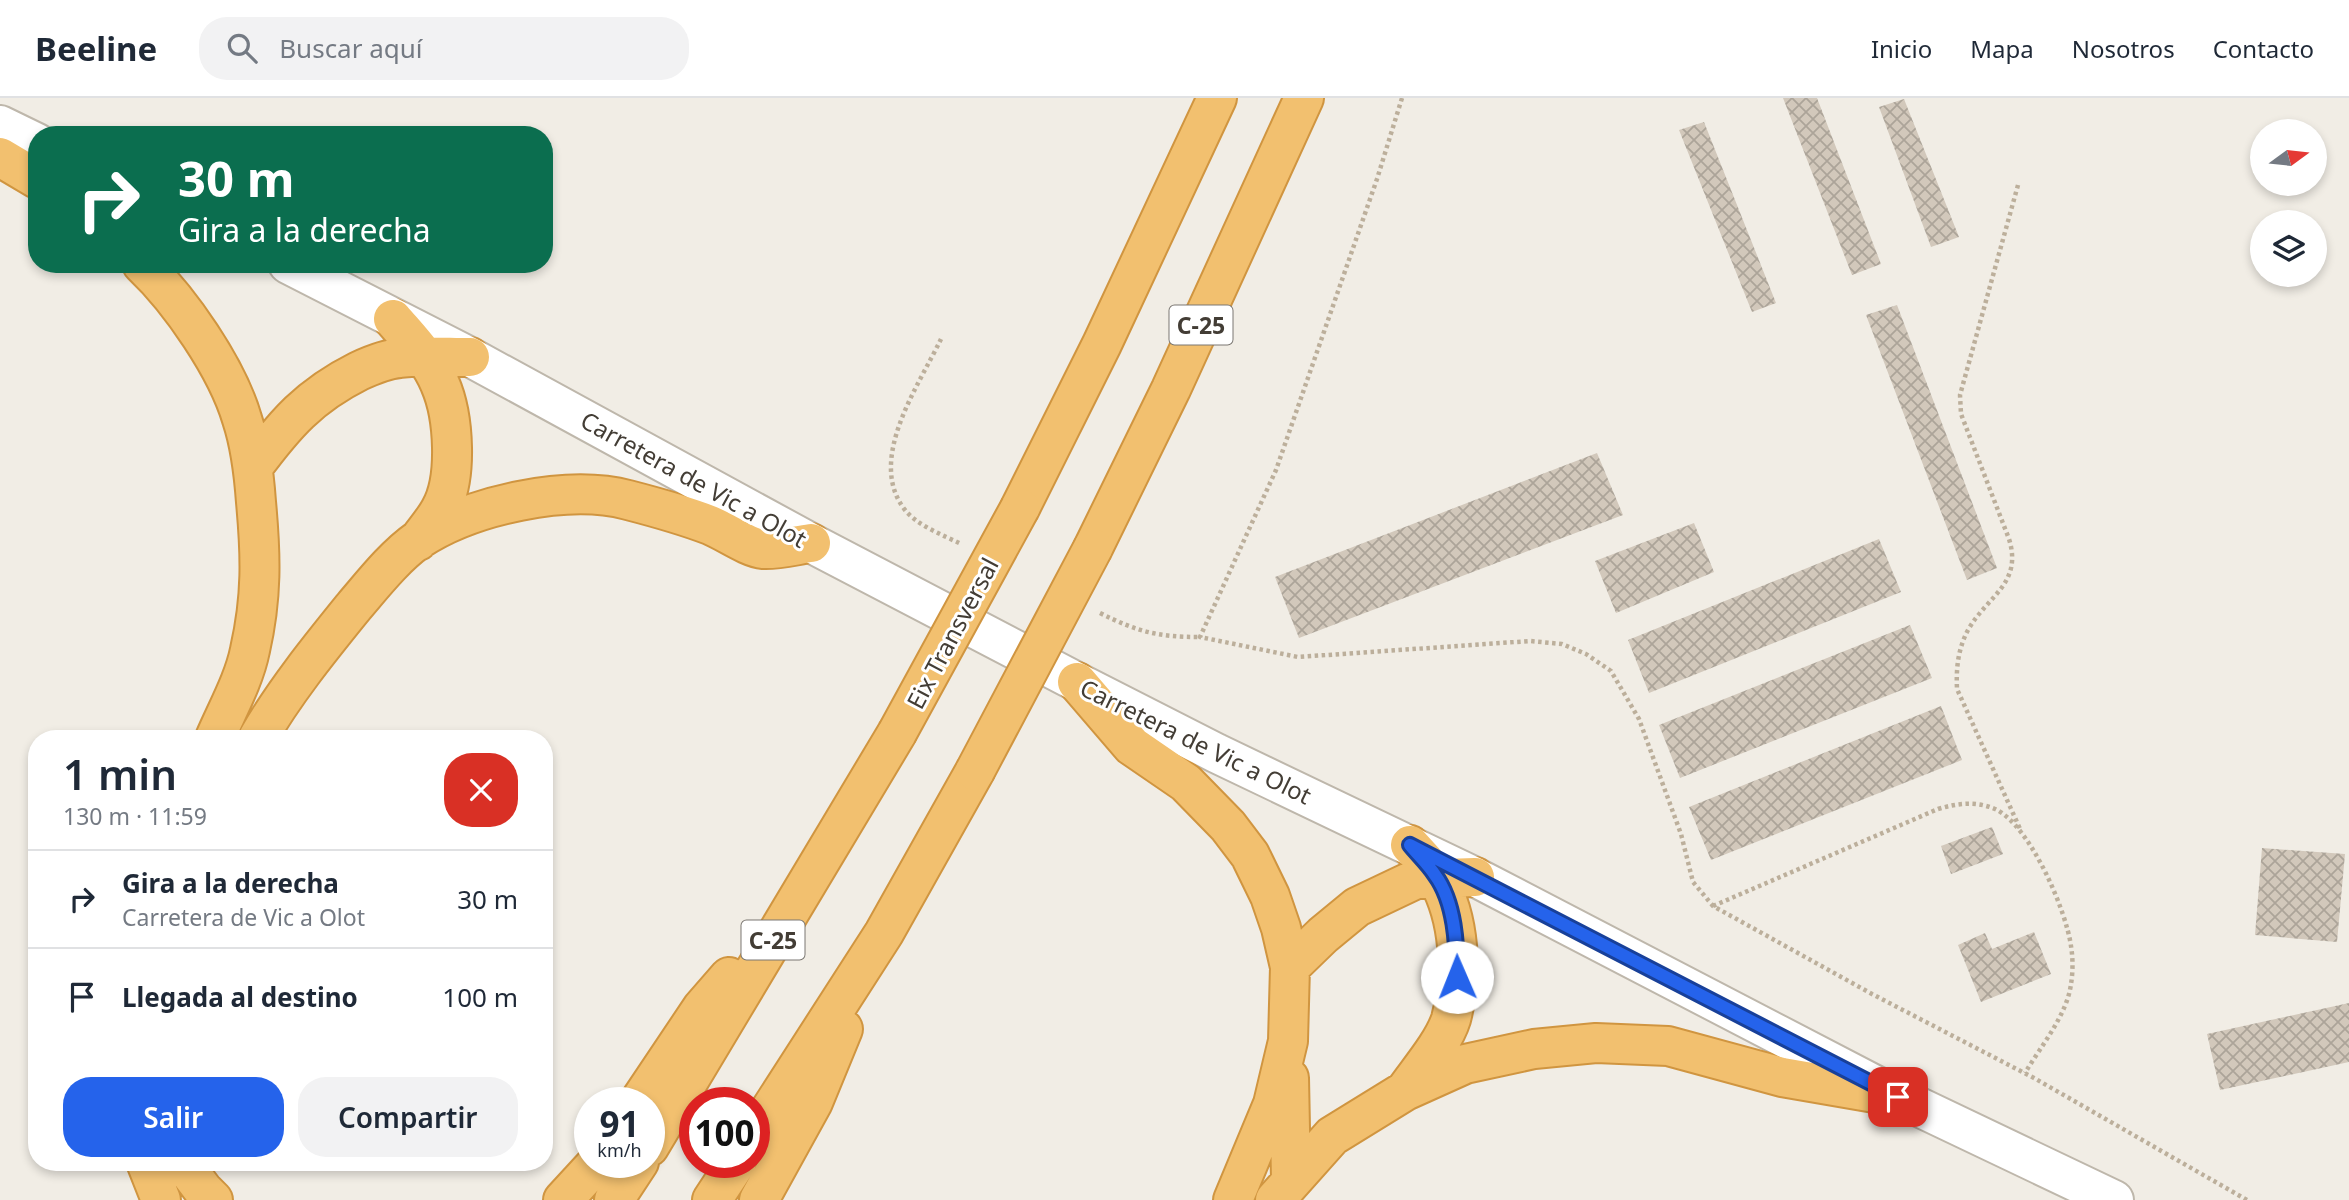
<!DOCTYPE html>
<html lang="es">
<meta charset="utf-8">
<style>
:root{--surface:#fff;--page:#f2f2f3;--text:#1f2937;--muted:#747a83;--line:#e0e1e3;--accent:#2563eb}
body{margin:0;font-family:"Noto Sans",sans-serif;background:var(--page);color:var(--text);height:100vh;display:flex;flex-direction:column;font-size:26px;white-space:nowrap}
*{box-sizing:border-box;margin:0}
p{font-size:23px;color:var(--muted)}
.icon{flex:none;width:38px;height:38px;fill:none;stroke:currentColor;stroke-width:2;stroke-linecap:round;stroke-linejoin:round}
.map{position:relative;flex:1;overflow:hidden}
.details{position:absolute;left:28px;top:632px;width:525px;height:441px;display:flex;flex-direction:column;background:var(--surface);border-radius:28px;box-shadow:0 4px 10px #0003}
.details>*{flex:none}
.guide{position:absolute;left:28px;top:28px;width:525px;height:147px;border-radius:28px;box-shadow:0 4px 10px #0003;background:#0b6e4f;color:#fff;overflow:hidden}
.needle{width:46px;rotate:75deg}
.tools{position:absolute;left:2250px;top:21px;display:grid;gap:14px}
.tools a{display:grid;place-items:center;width:77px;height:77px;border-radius:50%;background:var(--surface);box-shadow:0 4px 10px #0003;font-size:35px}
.speed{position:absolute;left:574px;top:989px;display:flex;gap:14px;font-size:35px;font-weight:700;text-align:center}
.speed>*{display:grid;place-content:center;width:91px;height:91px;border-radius:50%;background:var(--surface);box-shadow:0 4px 10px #0003;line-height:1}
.speed small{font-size:18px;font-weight:400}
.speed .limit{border:10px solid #d22;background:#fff;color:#111}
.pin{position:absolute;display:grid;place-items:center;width:60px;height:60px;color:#fff;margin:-30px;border-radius:14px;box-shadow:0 4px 10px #0006}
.me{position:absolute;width:77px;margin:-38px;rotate:359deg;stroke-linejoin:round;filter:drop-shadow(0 0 5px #0008)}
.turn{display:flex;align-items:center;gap:24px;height:147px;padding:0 35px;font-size:32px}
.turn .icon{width:91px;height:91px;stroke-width:2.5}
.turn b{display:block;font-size:49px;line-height:60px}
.round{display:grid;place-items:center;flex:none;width:74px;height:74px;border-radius:28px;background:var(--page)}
.headline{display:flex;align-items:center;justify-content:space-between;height:119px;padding:0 35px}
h1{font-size:42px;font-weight:600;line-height:52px}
.primary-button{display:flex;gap:14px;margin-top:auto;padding:14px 35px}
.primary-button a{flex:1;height:80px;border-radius:28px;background:var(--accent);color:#fff;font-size:28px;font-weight:600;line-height:80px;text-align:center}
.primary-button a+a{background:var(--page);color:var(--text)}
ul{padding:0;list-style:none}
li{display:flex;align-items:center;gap:21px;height:98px;padding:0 35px;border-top:2px solid var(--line)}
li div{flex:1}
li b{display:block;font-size:26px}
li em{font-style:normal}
header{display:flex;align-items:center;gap:42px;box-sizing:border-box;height:98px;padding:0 35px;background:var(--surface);border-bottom:2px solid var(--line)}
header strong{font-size:33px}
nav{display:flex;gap:38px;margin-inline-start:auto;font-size:24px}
.search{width:490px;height:63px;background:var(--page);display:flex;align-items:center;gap:18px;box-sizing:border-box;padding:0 24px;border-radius:28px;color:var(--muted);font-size:26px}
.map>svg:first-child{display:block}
.building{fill:url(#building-cross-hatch)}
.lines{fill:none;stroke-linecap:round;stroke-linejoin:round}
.tertiary-casing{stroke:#beb7ab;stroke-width:42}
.motorway-casing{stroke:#d09540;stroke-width:42}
.path{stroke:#bcaf9b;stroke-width:4.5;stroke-dasharray:3.5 3.5;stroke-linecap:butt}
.tertiary{stroke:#fff;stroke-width:38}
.motorway{stroke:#f2c06f;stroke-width:38}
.motorway-bridge-casing{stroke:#d09540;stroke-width:42;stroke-linecap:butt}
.motorway-bridge{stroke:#f2c06f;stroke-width:38}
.route-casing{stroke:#184099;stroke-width:18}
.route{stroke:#2563eb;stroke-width:12}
.labels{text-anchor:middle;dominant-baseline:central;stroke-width:6;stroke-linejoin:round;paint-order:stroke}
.shield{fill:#fff;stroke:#7b7772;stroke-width:2}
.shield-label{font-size:23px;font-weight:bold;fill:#433d35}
.street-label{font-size:24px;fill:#433d35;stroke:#fff}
</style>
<header>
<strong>Beeline</strong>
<div class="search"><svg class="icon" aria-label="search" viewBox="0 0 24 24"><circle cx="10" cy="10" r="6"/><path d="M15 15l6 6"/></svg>Buscar aquí</div>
<nav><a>Inicio</a><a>Mapa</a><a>Nosotros</a><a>Contacto</a></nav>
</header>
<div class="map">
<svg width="2349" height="1102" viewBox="0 0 2349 1102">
<defs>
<pattern id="building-cross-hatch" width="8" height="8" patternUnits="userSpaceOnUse" patternTransform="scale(1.75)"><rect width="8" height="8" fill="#d2c8bb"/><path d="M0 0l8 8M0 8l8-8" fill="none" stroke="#aca499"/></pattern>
</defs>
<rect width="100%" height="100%" fill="#f1ede5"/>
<path class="building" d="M1783,0h34l64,166 -29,11z
M1904,1l55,138 -28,10 -52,-140z
M1704,24l72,181 -24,9 -73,-182z
M1897,207l100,263 -30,12 -101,-265z
M1597,355l26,62 -324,123 -24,-61z
M1694,425l20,49 -98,41 -21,-52z
M1879,441l22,53 -252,101 -21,-53z
M1910,527l22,53 -252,100 -21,-53z
M1941,608l21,54 -251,100 -22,-53z
M1992,729l11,27 -52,20 -10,-28z
M2262,750l83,6 -8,88 -82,-7z
M2034,834l17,42 -70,28 -23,-57 27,-12 7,16z
M2349,905v59l-129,28 -13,-56z"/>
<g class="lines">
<defs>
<path id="tertiary" d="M0,27l37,18
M288,166l182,93 341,186 266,139 139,71 259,124 423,220 216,103"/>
<path id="motorway" d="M0,59l37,22
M142,166c38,36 85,104 100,155 9,27 12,55 14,83 5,54 6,95 -6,148 -6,30 -23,60 -35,88
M393,221c17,20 37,40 47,65 14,32 18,95 0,126 -6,11 -15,21 -22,31
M253,369c32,-43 56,-71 106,-96 13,-6 27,-12 41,-13 23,-3 46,-1 70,-1
M1020,410l82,-164 115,-246
M1093,450l78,-159 133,-291
M1077,584l55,64 54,37 42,43 22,29 20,41 11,32 9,39 -2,74 -15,63 -40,96
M258,640c27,-47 63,-91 97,-133 18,-21 40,-49 63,-65 53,-35 149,-56 210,-40 27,7 56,15 82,25 15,6 39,23 53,24 15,1 33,-4 48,-6
M1290,869l33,-32 34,-28 40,-19 19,-9 59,-2
M1289,980l2,102
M1405,993c14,-20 39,-49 46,-72 12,-45 9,-100 -14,-141 -6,-12 -18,-23 -27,-33
M639,1004l63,-94 27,-31
M754,1037l130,-202 91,-162
M649,1049l248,-414
M146,1064l15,38
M182,1064l21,28 10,10
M563,1102l35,-38
M614,1102l25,-38
M712,1102l25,-38
M759,1102l54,-98 30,-73
M1275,1102l57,-64 73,-45 60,-27 69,-15 62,-6 72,3 114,31 116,20"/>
</defs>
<use href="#tertiary" class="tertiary-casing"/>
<use href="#motorway" class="motorway-casing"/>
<path class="path" d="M1402,0l-25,81 -101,291 -76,167 98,20 232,-16 32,3 24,10 25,17 28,48 42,115 12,48 20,24 159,88 162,84 213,122
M2018,87l-58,210 1,19 48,125c14,45 -22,57 -41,91 -10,19 -12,38 -11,59l64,142
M941,241c-23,48 -75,121 -36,171 13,16 38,25 56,34
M1100,515c38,19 58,24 100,24
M1713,808l225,-97c20,-6 38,-8 57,0 35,16 71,101 76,137 2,12 2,26 0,38 -4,31 -30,62 -46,89"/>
<use href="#tertiary" class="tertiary"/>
<use href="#motorway" class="motorway"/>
<defs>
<path id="motorway-bridge" d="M897,635l123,-225
M975,673l118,-223"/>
</defs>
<use href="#motorway-bridge" class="motorway-bridge-casing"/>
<use href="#motorway-bridge" class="motorway-bridge"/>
</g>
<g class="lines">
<defs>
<path id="route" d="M1457,879c0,-32 -2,-75 -22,-102 -7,-11 -17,-20 -25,-30l488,252"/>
</defs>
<use href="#route" class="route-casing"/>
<use href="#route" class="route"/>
</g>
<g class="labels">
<g class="shield">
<rect x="1169.5" y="207.5" width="63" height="39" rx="5"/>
<rect x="741.5" y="822.5" width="63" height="39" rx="5"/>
</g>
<g class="shield-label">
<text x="1201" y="227">C-25</text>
<text x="773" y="842">C-25</text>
</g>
<g class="street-label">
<text transform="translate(694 381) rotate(29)">Carretera de Vic a Olot</text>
<text transform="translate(952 535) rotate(-62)">Eix Transversal</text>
<text transform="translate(1196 643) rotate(26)">Carretera de Vic a Olot</text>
</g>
</g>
</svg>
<div class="tools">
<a><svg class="needle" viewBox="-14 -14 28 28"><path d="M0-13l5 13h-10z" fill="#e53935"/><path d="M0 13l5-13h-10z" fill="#747a83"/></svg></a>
<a><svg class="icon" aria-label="layers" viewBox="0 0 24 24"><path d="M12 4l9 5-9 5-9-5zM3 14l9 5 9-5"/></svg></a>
</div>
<div class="speed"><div>91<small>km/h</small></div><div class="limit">100</div></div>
<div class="pin" style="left:1898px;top:999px;background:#d93025"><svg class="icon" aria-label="arrive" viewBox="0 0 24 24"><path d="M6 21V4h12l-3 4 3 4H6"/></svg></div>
<svg class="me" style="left:1457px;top:879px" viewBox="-20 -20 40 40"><circle r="19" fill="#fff"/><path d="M0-13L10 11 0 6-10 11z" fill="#2563eb"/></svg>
<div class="guide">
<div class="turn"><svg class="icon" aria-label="right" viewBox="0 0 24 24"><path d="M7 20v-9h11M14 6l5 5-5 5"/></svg><div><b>30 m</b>Gira a la derecha</div></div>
</div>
<section class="details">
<div class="headline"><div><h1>1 min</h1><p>130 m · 11:59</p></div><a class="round" style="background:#d93025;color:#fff"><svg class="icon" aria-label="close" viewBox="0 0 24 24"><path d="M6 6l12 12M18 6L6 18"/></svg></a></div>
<ul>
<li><svg class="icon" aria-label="right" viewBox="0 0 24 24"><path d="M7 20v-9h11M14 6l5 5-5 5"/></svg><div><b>Gira a la derecha</b><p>Carretera de Vic a Olot</p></div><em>30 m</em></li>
<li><svg class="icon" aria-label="arrive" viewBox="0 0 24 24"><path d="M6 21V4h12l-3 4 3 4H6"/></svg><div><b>Llegada al destino</b></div><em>100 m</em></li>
</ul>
<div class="primary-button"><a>Salir</a><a>Compartir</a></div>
</section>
</div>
